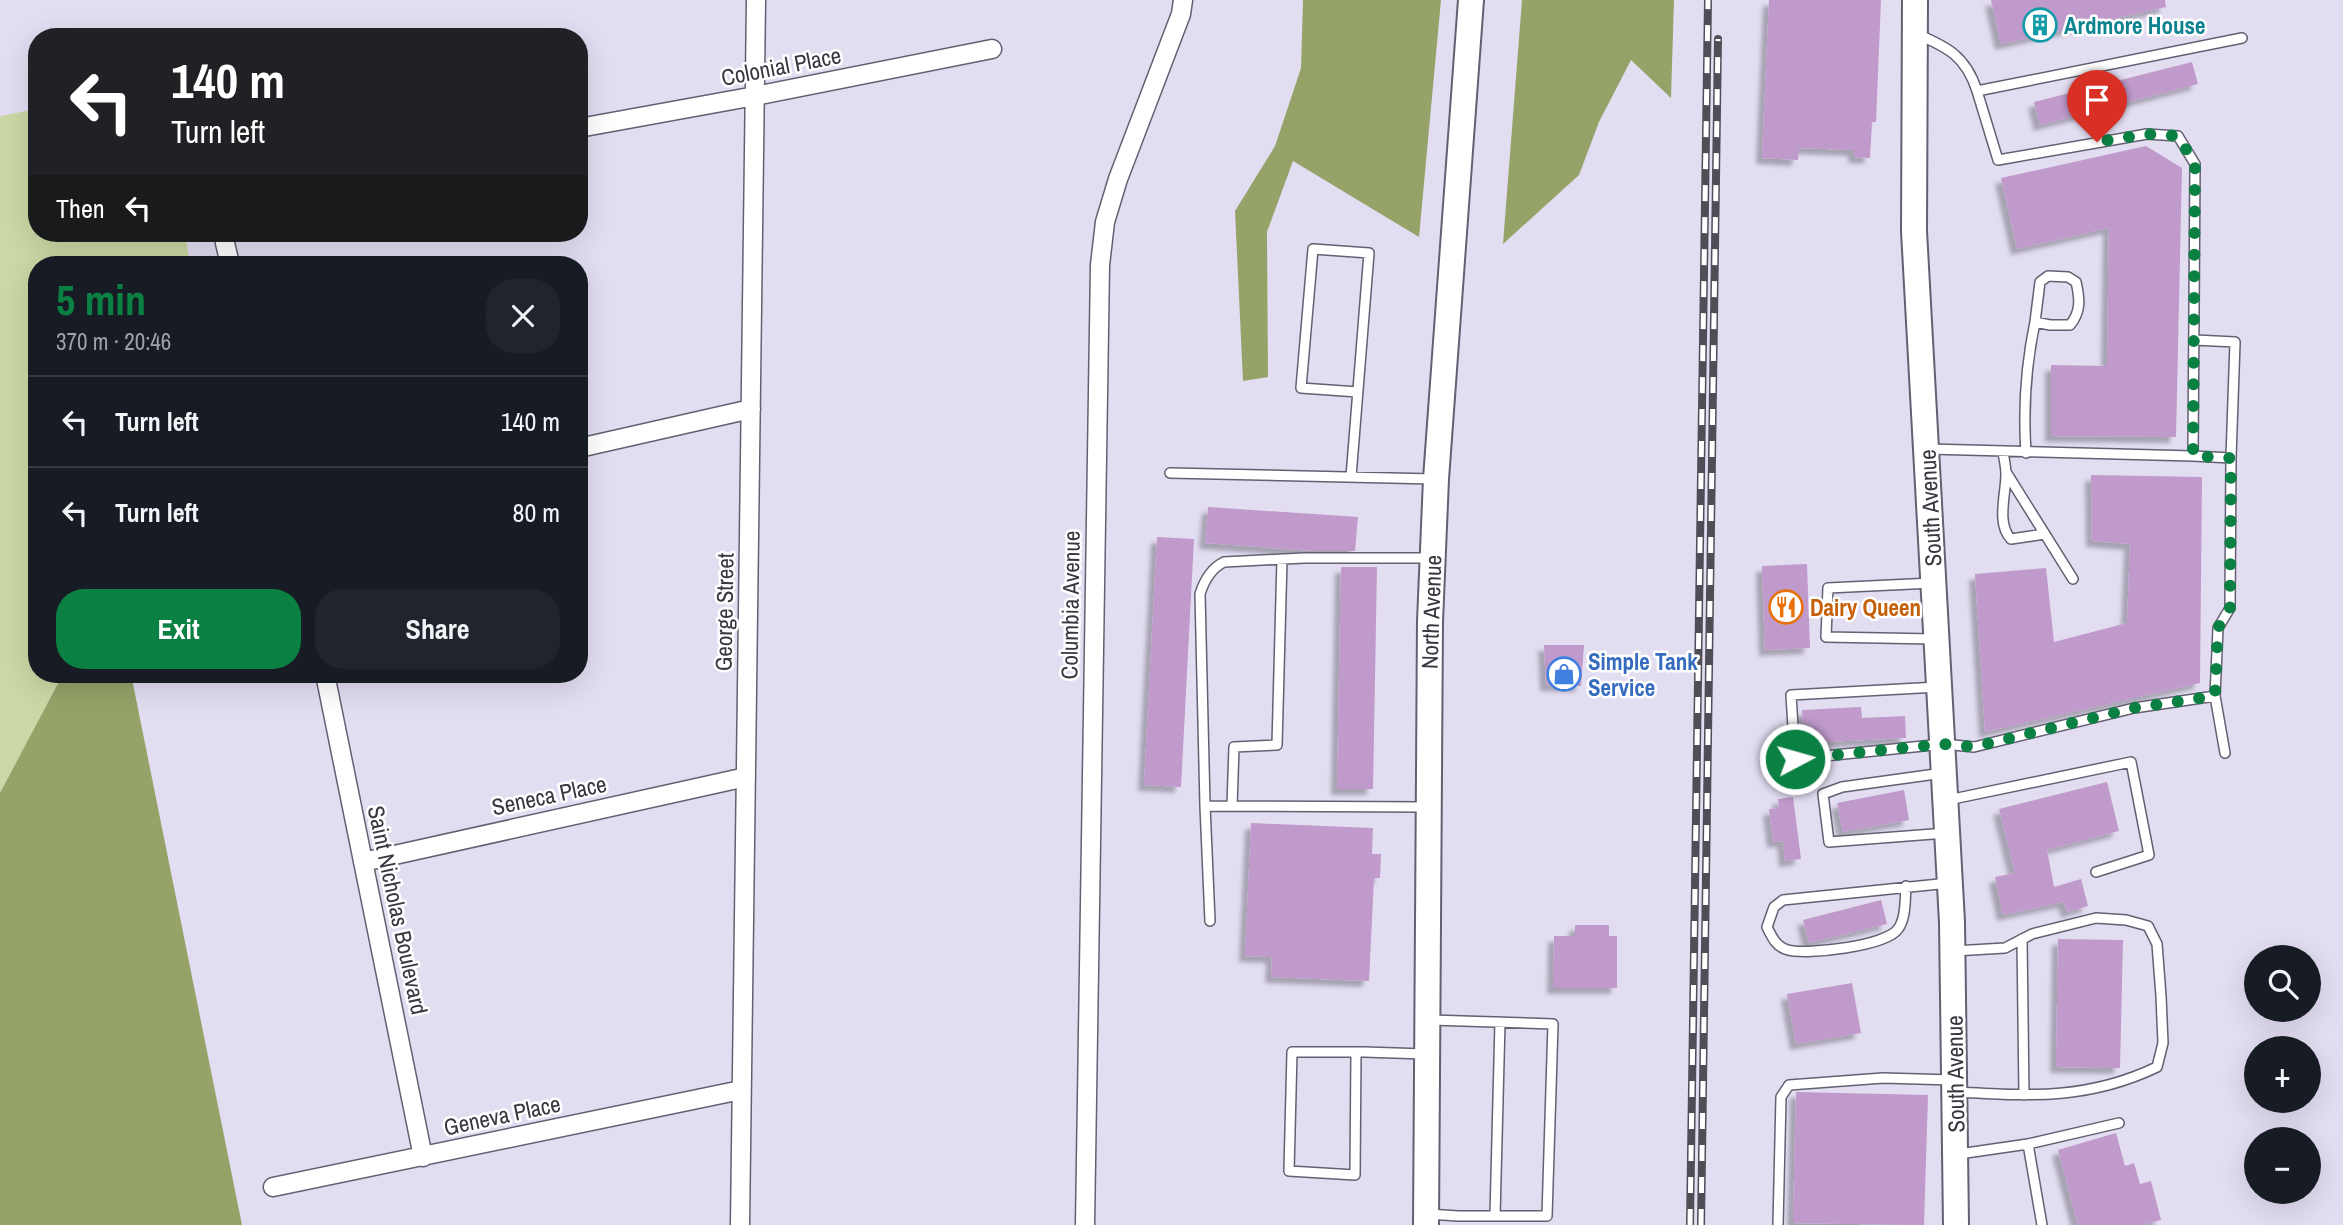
<!DOCTYPE html>
<meta charset="utf-8">
<style>
:root{--surface:#171b24;--page:#20242c;--text:#f1f3f6;--muted:#9ea1a6;--line:#363941;--accent:#0b8043}
body{margin:0;font-family:"Archivo Narrow",sans-serif;background:var(--page);color:var(--text);height:100vh;display:flex;flex-direction:column;font-size:26px;white-space:nowrap}
*{box-sizing:border-box;margin:0}
p{font-size:23px;color:var(--muted)}
.icon{flex:none;width:38px;height:38px;fill:none;stroke:currentColor;stroke-width:2;stroke-linecap:round;stroke-linejoin:round}
.map{position:relative;flex:1;overflow:hidden}
.panel{position:absolute;left:28px;top:256px;width:560px;height:427px;display:flex;flex-direction:column;background:var(--surface);border-radius:28px;box-shadow:0 7px 28px #0002}
.panel>*{flex:none}
.top-card{position:absolute;left:28px;top:28px;width:560px;height:214px;border-radius:28px;box-shadow:0 7px 28px #0002;background:#202124;color:#fff;overflow:hidden}
.buttons{position:absolute;left:2244px;top:945px;display:grid;gap:14px}
.buttons a{display:grid;place-items:center;width:77px;height:77px;border-radius:50%;background:var(--surface);box-shadow:0 7px 28px #0002;font-size:35px}
.pin{position:absolute;display:grid;place-items:center;width:60px;height:60px;color:#fff;margin:-72px -30px;border-radius:50% 50% 50% 0;rotate:-45deg;box-shadow:0 0 7px #0007}
.pin .icon{rotate:45deg}
.me{position:absolute;width:77px;margin:-38px;rotate:84deg;stroke-linejoin:round;filter:drop-shadow(0 0 5px #0008)}
.turn{display:flex;align-items:center;gap:24px;height:147px;padding:0 28px;font-size:32px}
.turn .icon{width:91px;height:91px;stroke-width:2.5}
.turn b{display:block;font-size:49px;line-height:60px}
.then{display:flex;align-items:center;height:66px;padding:0 28px;background:#0003;gap:14px;font-size:26px}
.round{display:grid;place-items:center;flex:none;width:74px;height:74px;border-radius:28px;background:var(--page)}
.summary{display:flex;align-items:center;justify-content:space-between;height:119px;padding:0 28px}
h1{font-size:42px;font-weight:700;line-height:52px;color:var(--accent)}
.primary-button{display:flex;gap:14px;margin-top:auto;padding:14px 28px}
.primary-button a{flex:1;height:80px;border-radius:28px;background:var(--accent);color:#fff;font-size:28px;font-weight:700;line-height:80px;text-align:center}
.primary-button a+a{background:var(--page);color:var(--text)}
ul{padding:0;list-style:none}
li{display:flex;align-items:center;gap:21px;height:91px;padding:0 28px;border-top:2px solid var(--line)}
li div{flex:1}
li b{display:block;font-size:26px}
li em{font-style:normal}
.map>svg:first-child{display:block}
.green{fill:#cbd8a5}
.forest{fill:#95a369}
.building{fill:#bf9aca;filter:url(#shadow)}
.lines{fill:none;stroke-linecap:round;stroke-linejoin:round}
.lane-casing{stroke:#645f71;stroke-width:12}
.street-casing{stroke:#645f71;stroke-width:21}
.secondary-casing{stroke:#645f71;stroke-width:28}
.lane{stroke:#fff;stroke-width:9}
.street{stroke:#fff;stroke-width:18}
.secondary{stroke:#fff;stroke-width:24}
.rail-casing{stroke:#504d57;stroke-width:8}
.rail{stroke:#fff;stroke-width:5;stroke-dasharray:16;stroke-linecap:butt}
.route{stroke:#0b8043;stroke-width:12;stroke-dasharray:0 21.6}
.labels{text-anchor:middle;dominant-baseline:central;stroke-width:5;stroke-linejoin:round;paint-order:stroke}
.culture-label{font-size:23px;font-weight:bold;fill:#0d838f;stroke:#fff;text-anchor:start}
.street-label{font-size:23px;fill:#39363f;stroke:#fff}
.food-label{font-size:23px;font-weight:bold;fill:#c56008;stroke:#fff;text-anchor:start}
.shop-label{font-size:23px;font-weight:bold;fill:#366cbe;stroke:#fff;text-anchor:start}
</style>
<div class="map">
<svg width="2343" height="1225" viewBox="0 0 2343 1225">
<defs>
<filter id="shadow"><feDropShadow dx="-6" dy="6" stdDeviation="2" flood-color="#0004"/></filter>
</defs>
<rect width="100%" height="100%" fill="#e3ddf2"/>
<path class="green" d="M37,109v124h148l5,31h-153v410h26l-63,119v-677z"/>
<path class="forest" d="M1303,0h138l-22,237 -126,-76 -26,71 1,145 -25,4 -8,-170 40,-65 26,-78z
M1522,0h152l-3,98 -40,-38 -32,62 -20,53 -76,69z
M63,674h68l111,551h-242v-432z"/>
<path class="building" d="M1769,0h112l-5,122h-4l-2,36 -16,-1v-7l-55,-2 -1,12 -36,-2z
M1991,0h174l1,7 -165,37z
M2192,62l6,22 -158,41 -6,-23z
M2146,146l36,22 -6,269 -125,-1v-71l56,1 2,-138 -92,21 -16,-71z
M2091,475l111,2 -2,206 -215,49 -10,-158 71,-6 8,74 73,-19 3,-79 -38,-3z
M1208,507l150,10 -3,34h-40l-110,-8z
M1157,537l37,2 -13,248 -37,-2z
M1807,564l3,84 -45,2 -3,-84z
M1341,567h36l-4,222h-36z
M1544,645h40l-3,41 -35,-1z
M1861,707l1,11 43,-2 1,22 -102,5 -2,-33z
M2107,782l12,49 -72,19 7,37 27,-8 7,27 -21,6 -3,-10 -61,13 -8,-38 20,-4 -16,-64z
M1904,790l5,30 -66,12 -6,-29z
M1793,797l8,62 -16,2 -2,-20 -10,1 -4,-33 10,-1 -1,-9z
M1251,823l122,5 -1,26h9l-1,24h-6l-5,103 -98,-4 1,-20 -27,-1z
M1881,900l6,24 -78,19 -6,-23z
M1575,925h34v11h8v52h-64l1,-52h21z
M2058,939l65,1 -3,128 -64,-1z
M1852,983l9,50 -65,11 -9,-50z
M1796,1092l132,3 -4,130 -131,-2z
M2116,1133l9,33 9,-3 6,21 11,-3 10,39 -19,5h-64l-20,-75z"/>
<g class="lines">
<defs>
<path id="lane" d="M1917,34c30,13 49,22 60,57l265,-53
M2195,340l40,2 -4,116
M1928,449l265,7 2,-292 -17,-28 -31,-2 -149,26 -21,-69
M2003,452c1,7 3,15 3,22 0,20 -10,50 5,65l34,-5
M2026,453c-3,-44 0,-88 9,-131l15,3h20c11,-13 10,-26 6,-43l-8,-5 -20,-1 -8,6 -5,40
M2006,472l67,107
M1170,473l264,6
M1351,477l18,-224 -56,-4 -12,139 57,4
M1932,583l-104,5 -2,49 108,2
M1938,687l-147,8 4,64 148,-15 31,3 160,-39 81,-12 3,-68 12,-20 1,-150 -38,-2
M2215,696l10,57
M1943,773l-101,14 -19,7 6,48 117,-9
M1948,800l183,-38 18,93 -53,17
M1205,806l5,115
M1232,806l2,-59 43,-2 5,-186
M1427,807l-222,-1 -5,-212c4,-13 12,-26 24,-32l80,-4h127
M1906,886c-1,14 0,32 -8,43 -12,17 -90,26 -110,21 -12,-3 -16,-13 -21,-23l7,-20 9,-7 166,-17
M2022,939l2,156
M1954,951l51,-3 27,-14 64,-16 30,2 22,6 9,18 4,52 2,47 -6,24c-69,33 -127,29 -200,25
M1356,1052l-1,123 -66,-4 3,-119h72l61,2
M2028,1144l91,-21
M1959,1154l69,-10 14,81
M1428,1214l30,2h89l6,-192 -122,-4
M1495,1216l5,-194
M1778,1225l3,-128 8,-12 94,-7 70,2"/>
<path id="street" d="M579,128l176,-32 237,-47
M225,233v10l5,21
M579,448l172,-39
M325,674l98,483
M363,862l383,-85
M273,1187l468,-97
M740,1225l16,-1225
M1085,1225l15,-960 5,-43 13,-43 63,-165 2,-14"/>
<path id="secondary" d="M1915,0l-1,231 38,691 4,303
M1426,1225l4,-604 6,-142 35,-479"/>
</defs>
<use href="#lane" class="lane-casing"/>
<use href="#street" class="street-casing"/>
<use href="#secondary" class="secondary-casing"/>
<use href="#lane" class="lane"/>
<use href="#street" class="street"/>
<use href="#secondary" class="secondary"/>
<defs>
<path id="rail" d="M1690,1225l18,-1225
M1701,1225l17,-1186"/>
</defs>
<use href="#rail" class="rail-casing"/>
<use href="#rail" class="rail"/>
</g>
<g class="lines">
<path class="route" d="M1795,759l148,-15 31,3 160,-39 81,-12 3,-68 12,-20 1,-150 -38,-2 2,-292 -17,-28 -31,-2 -50,8"/>
</g>
<defs>
<symbol id="building-ring" viewBox="-11 -11 22 22"><circle r="9.5" fill="#fff" stroke="#0f9aa8" stroke-width="1.5"/><path d="M-4-6H4V6H1V3H-1V6H-4ZM-2.5-4.3h1.7v1.8h-1.7ZM.8-4.3h1.7v1.8H.8ZM-2.5-1h1.7V.8h-1.7ZM.8-1h1.7V.8H.8Z" fill="#0f9aa8"/></symbol>
<symbol id="restaurant-ring" viewBox="-11 -11 22 22"><circle r="9.5" fill="#fff" stroke="#e8710a" stroke-width="1.5"/><path d="M-5-6h1v4h1v-4h1v4h1v-4h1v5L-1.5 .5V6h-2V.5L-5-1ZM5-6V6H3V1.5H1.5Q1.5-4 5-6Z" fill="#e8710a"/></symbol>
<symbol id="shop-ring" viewBox="-11 -11 22 22"><circle r="9.5" fill="#fff" stroke="#3f7fe0" stroke-width="1.5"/><path d="M-5-2.5h2.3a2.7 3.5 0 0 1 5.4 0H5L5.5 6h-11ZM-1.5-2.5h3a1.5 2.3 0 0 0-3 0Z" fill="#3f7fe0"/></symbol>
</defs>
<g fill-rule="evenodd">
<use href="#building-ring" x="2021" y="6" width="38" height="38"/>
<use href="#restaurant-ring" x="1767" y="588" width="38" height="38"/>
<use href="#shop-ring" x="1545" y="655" width="38" height="38"/>
</g>
<g class="labels">
<g class="culture-label">
<text x="2064" y="25">Ardmore House</text>
</g>
<g class="street-label">
<text transform="translate(781 66) rotate(-11)">Colonial Place</text>
<text transform="translate(1930 508) rotate(-93)">South Avenue</text>
<text transform="translate(1070 605) rotate(-89)">Columbia Avenue</text>
<text transform="translate(724 612) rotate(-89)">George Street</text>
<text transform="translate(1431 612) rotate(-88)">North Avenue</text>
<text transform="translate(549 795) rotate(-12)">Seneca Place</text>
<text transform="translate(398 910) rotate(78)">Saint Nicholas Boulevard</text>
<text transform="translate(1955 1074) rotate(-91)">South Avenue</text>
<text transform="translate(502 1115) rotate(-12)">Geneva Place</text>
</g>
<g class="food-label">
<text x="1810" y="607">Dairy Queen</text>
</g>
<g class="shop-label">
<text x="1588" y="661">Simple Tank<tspan x="1588" dy="26">Service</tspan></text>
</g>
</g>
</svg>
<div class="buttons">
<a><svg class="icon" aria-label="search" viewBox="0 0 24 24"><circle cx="10" cy="10" r="6"/><path d="M15 15l6 6"/></svg></a>
<a>+</a>
<a>−</a>
</div>
<div class="pin" style="left:2097px;top:142px;background:#d93025"><svg class="icon" aria-label="arrive" viewBox="0 0 24 24"><path d="M6 21V4h12l-3 4 3 4H6"/></svg></div>
<svg class="me" style="left:1795px;top:759px" viewBox="-20 -20 40 40"><circle r="17" fill="#0b8043" stroke="#fff" stroke-width="3"/><path d="M0-11L8 9 0 5-8 9z" fill="#fff"/></svg>
<div class="top-card">
<div class="turn"><svg class="icon" aria-label="left" viewBox="0 0 24 24"><path d="M17 20v-9H6M10 6l-5 5 5 5"/></svg><div><b>140 m</b>Turn left</div></div>
<div class="then">Then<svg class="icon" aria-label="left" viewBox="0 0 24 24"><path d="M17 20v-9H6M10 6l-5 5 5 5"/></svg></div>
</div>
<section class="panel">
<div class="summary"><div><h1>5 min</h1><p>370 m · 20:46</p></div><a class="round"><svg class="icon" aria-label="close" viewBox="0 0 24 24"><path d="M6 6l12 12M18 6L6 18"/></svg></a></div>
<ul>
<li><svg class="icon" aria-label="left" viewBox="0 0 24 24"><path d="M17 20v-9H6M10 6l-5 5 5 5"/></svg><div><b>Turn left</b></div><em>140 m</em></li>
<li><svg class="icon" aria-label="left" viewBox="0 0 24 24"><path d="M17 20v-9H6M10 6l-5 5 5 5"/></svg><div><b>Turn left</b></div><em>80 m</em></li>
</ul>
<div class="primary-button"><a>Exit</a><a>Share</a></div>
</section>
</div>
